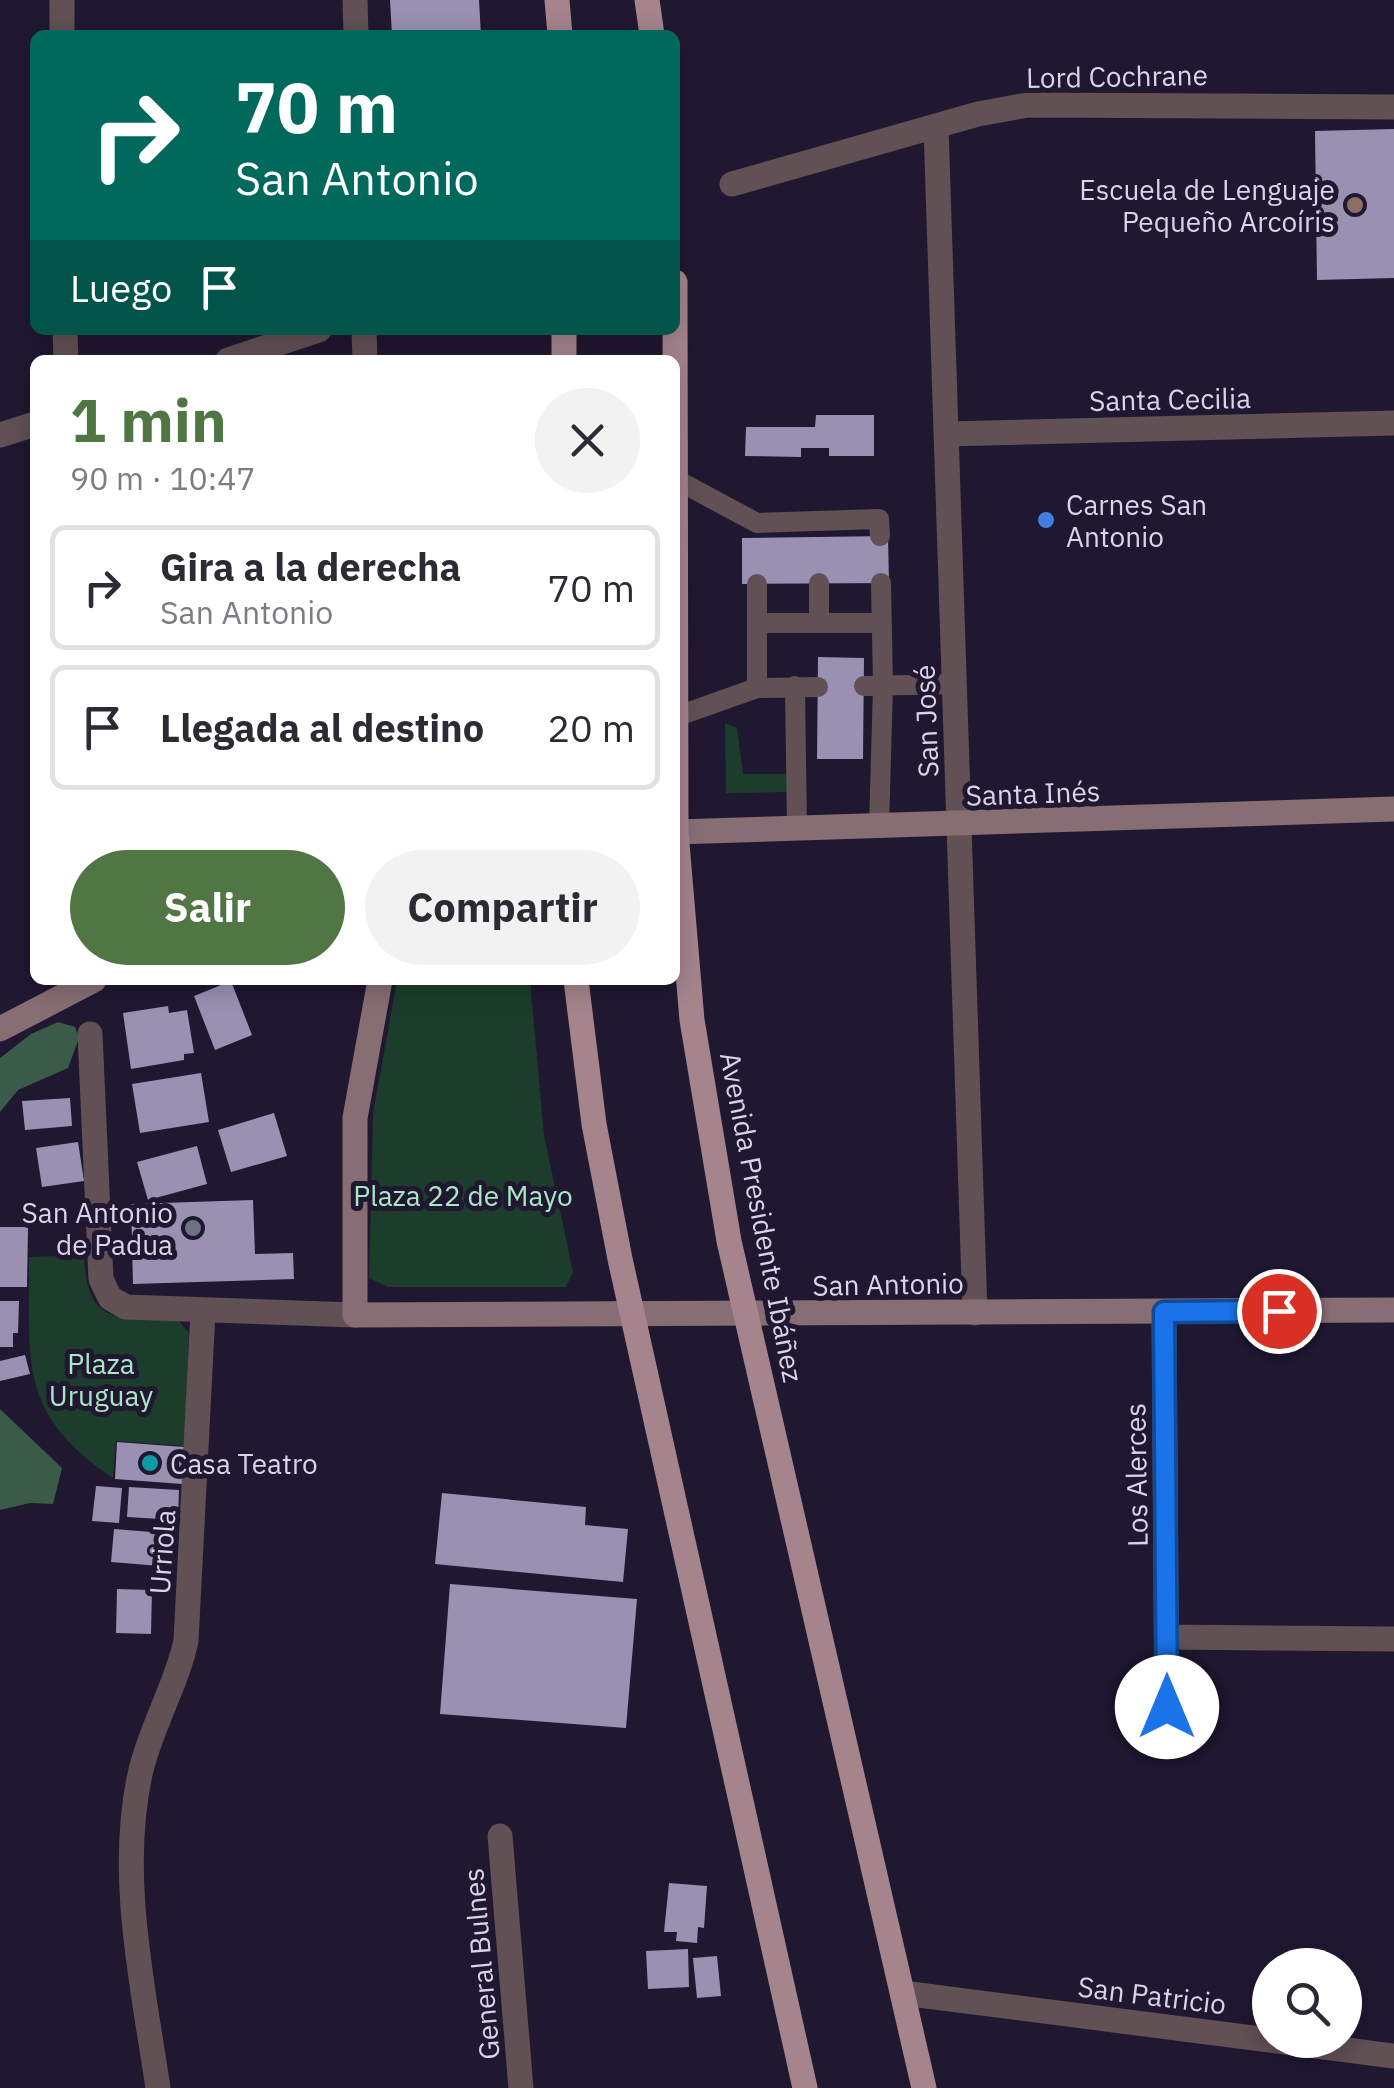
<!DOCTYPE html>
<html lang="es">
<meta charset="utf-8">
<style>
:root{--surface:#fff;--page:#f2f2f3;--text:#2b2b33;--muted:#7c7c81;--line:#e1e1e2;--accent:#4f7643}
body{margin:0;font-family:"IBM Plex Sans",sans-serif;background:var(--page);color:var(--text);height:100vh;display:flex;flex-direction:column;font-size:38px;white-space:nowrap}
*{box-sizing:border-box;margin:0}
p{font-size:32px;color:var(--muted)}
.icon{flex:none;width:55px;height:55px;fill:none;stroke:currentColor;stroke-width:2;stroke-linecap:round;stroke-linejoin:round}
.map{position:relative;flex:1;overflow:hidden}
.side{position:absolute;left:30px;top:355px;width:650px;height:630px;display:flex;flex-direction:column;background:var(--surface);border-radius:15px;box-shadow:0 5px 25px #0003}
.side>*{flex:none}
.banner{position:absolute;left:30px;top:30px;width:650px;height:305px;border-radius:15px;box-shadow:0 5px 25px #0003;background:#00695c;color:#fff;overflow:hidden}
.controls{position:absolute;left:1252px;top:1948px;display:grid;gap:20px}
.controls a{display:grid;place-items:center;width:110px;height:110px;border-radius:50%;background:var(--surface);box-shadow:0 5px 25px #0003;font-size:50px}
.pin{position:absolute;display:grid;place-items:center;width:85px;height:85px;color:#fff;margin:-42px;border:5px solid #fff;border-radius:50%;box-shadow:0 2px 10px #0007}
.me{position:absolute;width:110px;margin:-55px;rotate:0deg;stroke-linejoin:round;filter:drop-shadow(0 0 8px #0008)}
.turn{display:flex;align-items:center;gap:35px;height:210px;padding:0 40px;font-size:45px}
.turn .icon{width:130px;height:130px;stroke-width:2.5}
.turn b{display:block;font-size:70px;line-height:85px}
.then{display:flex;align-items:center;height:95px;padding:0 40px;background:#0003;gap:20px;font-size:38px}
.round{display:grid;place-items:center;flex:none;width:105px;height:105px;border-radius:52px;background:var(--page)}
.overview{display:flex;align-items:center;justify-content:space-between;height:170px;padding:0 40px}
h1{font-size:60px;font-weight:800;line-height:75px;color:var(--accent)}
.primary-button{display:flex;gap:20px;margin-top:auto;padding:20px 40px}
.primary-button a{flex:1;height:115px;border-radius:60px;background:var(--accent);color:#fff;font-size:40px;font-weight:800;line-height:115px;text-align:center}
.primary-button a+a{background:var(--page);color:var(--text)}
ul{padding:0;list-style:none}
li{display:flex;align-items:center;gap:30px;height:125px;margin:0 20px 15px;padding:0 20px;border:5px solid var(--line);border-radius:15px}
li div{flex:1}
li b{display:block;font-size:38px}
li em{font-style:normal}
.map>svg:first-child{display:block}
.green{fill:#1c3d2b}
.forest{fill:#3a5b48}
.building{fill:#9a91b2}
.lines{fill:none;stroke-linecap:round;stroke-linejoin:round}
.lane{stroke:#615054;stroke-width:20}
.street{stroke:#615054;stroke-width:25}
.secondary{stroke:#876e73;stroke-width:25}
.primary{stroke:#a5848c;stroke-width:25}
.route-casing{stroke:#114b97;stroke-width:25}
.route{stroke:#1a73e8;stroke-width:18}
.education-dot{fill:#8d6e63;stroke:#201731;stroke-width:4}
.shop-dot{fill:#3f7fe0;stroke:#201731;stroke-width:4}
.worship-dot{fill:#6b7280;stroke:#201731;stroke-width:4}
.culture-dot{fill:#0f9aa8;stroke:#201731;stroke-width:4}
.labels{text-anchor:middle;dominant-baseline:central;stroke-width:10;stroke-linejoin:round;paint-order:stroke}
.street-label{font-size:28px;fill:#d9d4e6;stroke:#201731}
.poi-label{font-size:28px;fill:#d9d4e6;stroke:#201731;text-anchor:end}
.park-label{font-size:28px;fill:#a9e7c3;stroke:#201731}
</style>
<div class="map">
<svg width="1394" height="2088" viewBox="0 0 1394 2088">
<rect width="100%" height="100%" fill="#201731"/>
<path class="green" d="M725,723l12,5 6,46h47l-1,18 -63,1z
M397,980h133l14,155 29,137 -7,15h-178l-19,-9 4,-164z
M84,1255c3,73 34,61 95,66l10,12 -4,113 -69,-5 -3,37c-96,-65 -83,-116 -84,-221z"/>
<path class="forest" d="M58,1022l17,5 4,11 -11,30 -50,22 -18,22v-54l31,-24z
M0,1409l62,59 -9,36 -23,-1 -30,7z"/>
<path class="building" d="M390,0h89l2,35h-89z
M1394,129v149l-77,2 -2,-149z
M816,415h58v41h-45v-8h-28v9l-56,-1 1,-29h69z
M888,536l1,47 -147,1v-46z
M818,657l46,1 -1,101h-46z
M231,981l21,54 -37,15 -21,-54z
M168,1006l1,7 18,-3 7,43 -10,1v6l-53,9 -8,-56z
M201,1073l8,49 -69,11 -8,-49z
M70,1098l2,28 -47,4 -3,-29z
M274,1113l13,43 -56,16 -13,-42z
M78,1142l6,39 -42,6 -6,-39z
M197,1146l10,38 -59,16 -11,-38z
M253,1200l2,54 38,-1 1,26 -161,5 -2,-80z
M0,1227h28l-1,60h-27z
M0,1301h19l-1,32h-5v14h-13z
M25,1355l5,19 -30,7v-20z
M117,1442l67,5 -2,37 -67,-5z
M96,1486l26,2 -3,35 -27,-2z
M129,1487l50,3 -1,30 -51,-3z
M442,1493l144,14 -1,18 43,4 -5,53 -188,-18z
M114,1529l49,4 -3,33 -49,-4z
M450,1584l187,15 -11,129 -186,-14z
M117,1589l35,1 -1,44 -35,-1z
M669,1883l38,3 -3,42 -6,-1 -1,16 -21,-2 1,-9h-13z
M688,1949l1,38 -41,2 -2,-38z
M717,1956l4,40 -24,2 -4,-40z"/>
<g class="lines">
<path class="lane" d="M675,479l82,44 122,-4 1,17
M819,583v39
M757,584v104
M757,623h124
M795,686l2,144
M864,686l91,-2
M675,717l82,-29 61,-1
M879,828l4,-143 -2,-102"/>
<path class="street" d="M62,0v35
M355,0l1,35
M936,127l39,1186
M732,184l246,-70 50,-9 366,2
M65,330l1,30
M364,330l1,30
M228,360l91,-30
M947,434l447,-11
M0,435l35,-11
M90,1034l11,245 9,19 16,9 229,8
M1164,1312l3,429
M1167,1637l227,2
M500,1836l21,252
M903,1993l491,63
M158,2088c-15,-102 -41,-216 -17,-318 11,-45 35,-84 45,-129l17,-329"/>
<path class="secondary" d="M675,832l719,-23
M380,980l-25,138v197l1039,-5
M0,1029l94,-49"/>
<path class="primary" d="M557,0l3,35
M647,0l5,35
M675,282l1,550 16,188 37,221 195,847
M564,360v-30
M576,980l18,144 26,135 185,829"/>
</g>
<g class="lines">
<defs>
<path id="route" d="M1167,1707l-3,-395 115,-1"/>
</defs>
<use href="#route" class="route-casing"/>
<use href="#route" class="route"/>
</g>
<circle class="education-dot" cx="1355" cy="205" r="10"/>
<circle class="shop-dot" cx="1046" cy="520" r="10"/>
<circle class="worship-dot" cx="193" cy="1228" r="10"/>
<circle class="culture-dot" cx="150" cy="1463" r="10"/>
<g class="labels">
<g class="street-label">
<text transform="translate(1117 76) rotate(-1)">Lord Cochrane</text>
<text transform="translate(1170 399) rotate(-1)">Santa Cecilia</text>
<text transform="translate(926 721) rotate(-92)">San José</text>
<text transform="translate(1033 793) rotate(-2)">Santa Inés</text>
<text transform="translate(762 1217) rotate(79)">Avenida Presidente Ibáñez</text>
<text transform="translate(888 1284) rotate(-1)">San Antonio</text>
<text transform="translate(1136 1475) rotate(-91)">Los Alerces</text>
<text transform="translate(162 1552) rotate(-86)">Urriola</text>
<text transform="translate(481 1964) rotate(-95)">General Bulnes</text>
<text transform="translate(1152 1995) rotate(7)">San Patricio</text>
</g>
<g class="poi-label">
<text x="1335" y="189">Escuela de Lenguaje<tspan x="1335" dy="32">Pequeño Arcoíris</tspan></text>
<text x="1066" y="504" text-anchor="start">Carnes San<tspan x="1066" dy="32">Antonio</tspan></text>
<text x="173" y="1212">San Antonio<tspan x="173" dy="32">de Padua</tspan></text>
<text x="170" y="1463" text-anchor="start">Casa Teatro</text>
</g>
<g class="park-label">
<text x="463" y="1195">Plaza 22 de Mayo</text>
<text x="101" y="1363">Plaza<tspan x="101" dy="32">Uruguay</tspan></text>
</g>
</g>
</svg>
<div class="controls">
<a><svg class="icon" aria-label="search" viewBox="0 0 24 24"><circle cx="10" cy="10" r="6"/><path d="M15 15l6 6"/></svg></a>
</div>
<div class="pin" style="left:1279px;top:1311px;background:#d93025"><svg class="icon" aria-label="arrive" viewBox="0 0 24 24"><path d="M6 21V4h12l-3 4 3 4H6"/></svg></div>
<svg class="me" style="left:1167px;top:1707px" viewBox="-20 -20 40 40"><circle r="19" fill="#fff"/><path d="M0-13L10 11 0 6-10 11z" fill="#1a73e8"/></svg>
<div class="banner">
<div class="turn"><svg class="icon" aria-label="right" viewBox="0 0 24 24"><path d="M7 20v-9h11M14 6l5 5-5 5"/></svg><div><b>70 m</b>San Antonio</div></div>
<div class="then">Luego<svg class="icon" aria-label="arrive" viewBox="0 0 24 24"><path d="M6 21V4h12l-3 4 3 4H6"/></svg></div>
</div>
<section class="side">
<div class="overview"><div><h1>1 min</h1><p>90 m · 10:47</p></div><a class="round"><svg class="icon" aria-label="close" viewBox="0 0 24 24"><path d="M6 6l12 12M18 6L6 18"/></svg></a></div>
<ul>
<li><svg class="icon" aria-label="right" viewBox="0 0 24 24"><path d="M7 20v-9h11M14 6l5 5-5 5"/></svg><div><b>Gira a la derecha</b><p>San Antonio</p></div><em>70 m</em></li>
<li><svg class="icon" aria-label="arrive" viewBox="0 0 24 24"><path d="M6 21V4h12l-3 4 3 4H6"/></svg><div><b>Llegada al destino</b></div><em>20 m</em></li>
</ul>
<div class="primary-button"><a>Salir</a><a>Compartir</a></div>
</section>
</div>
